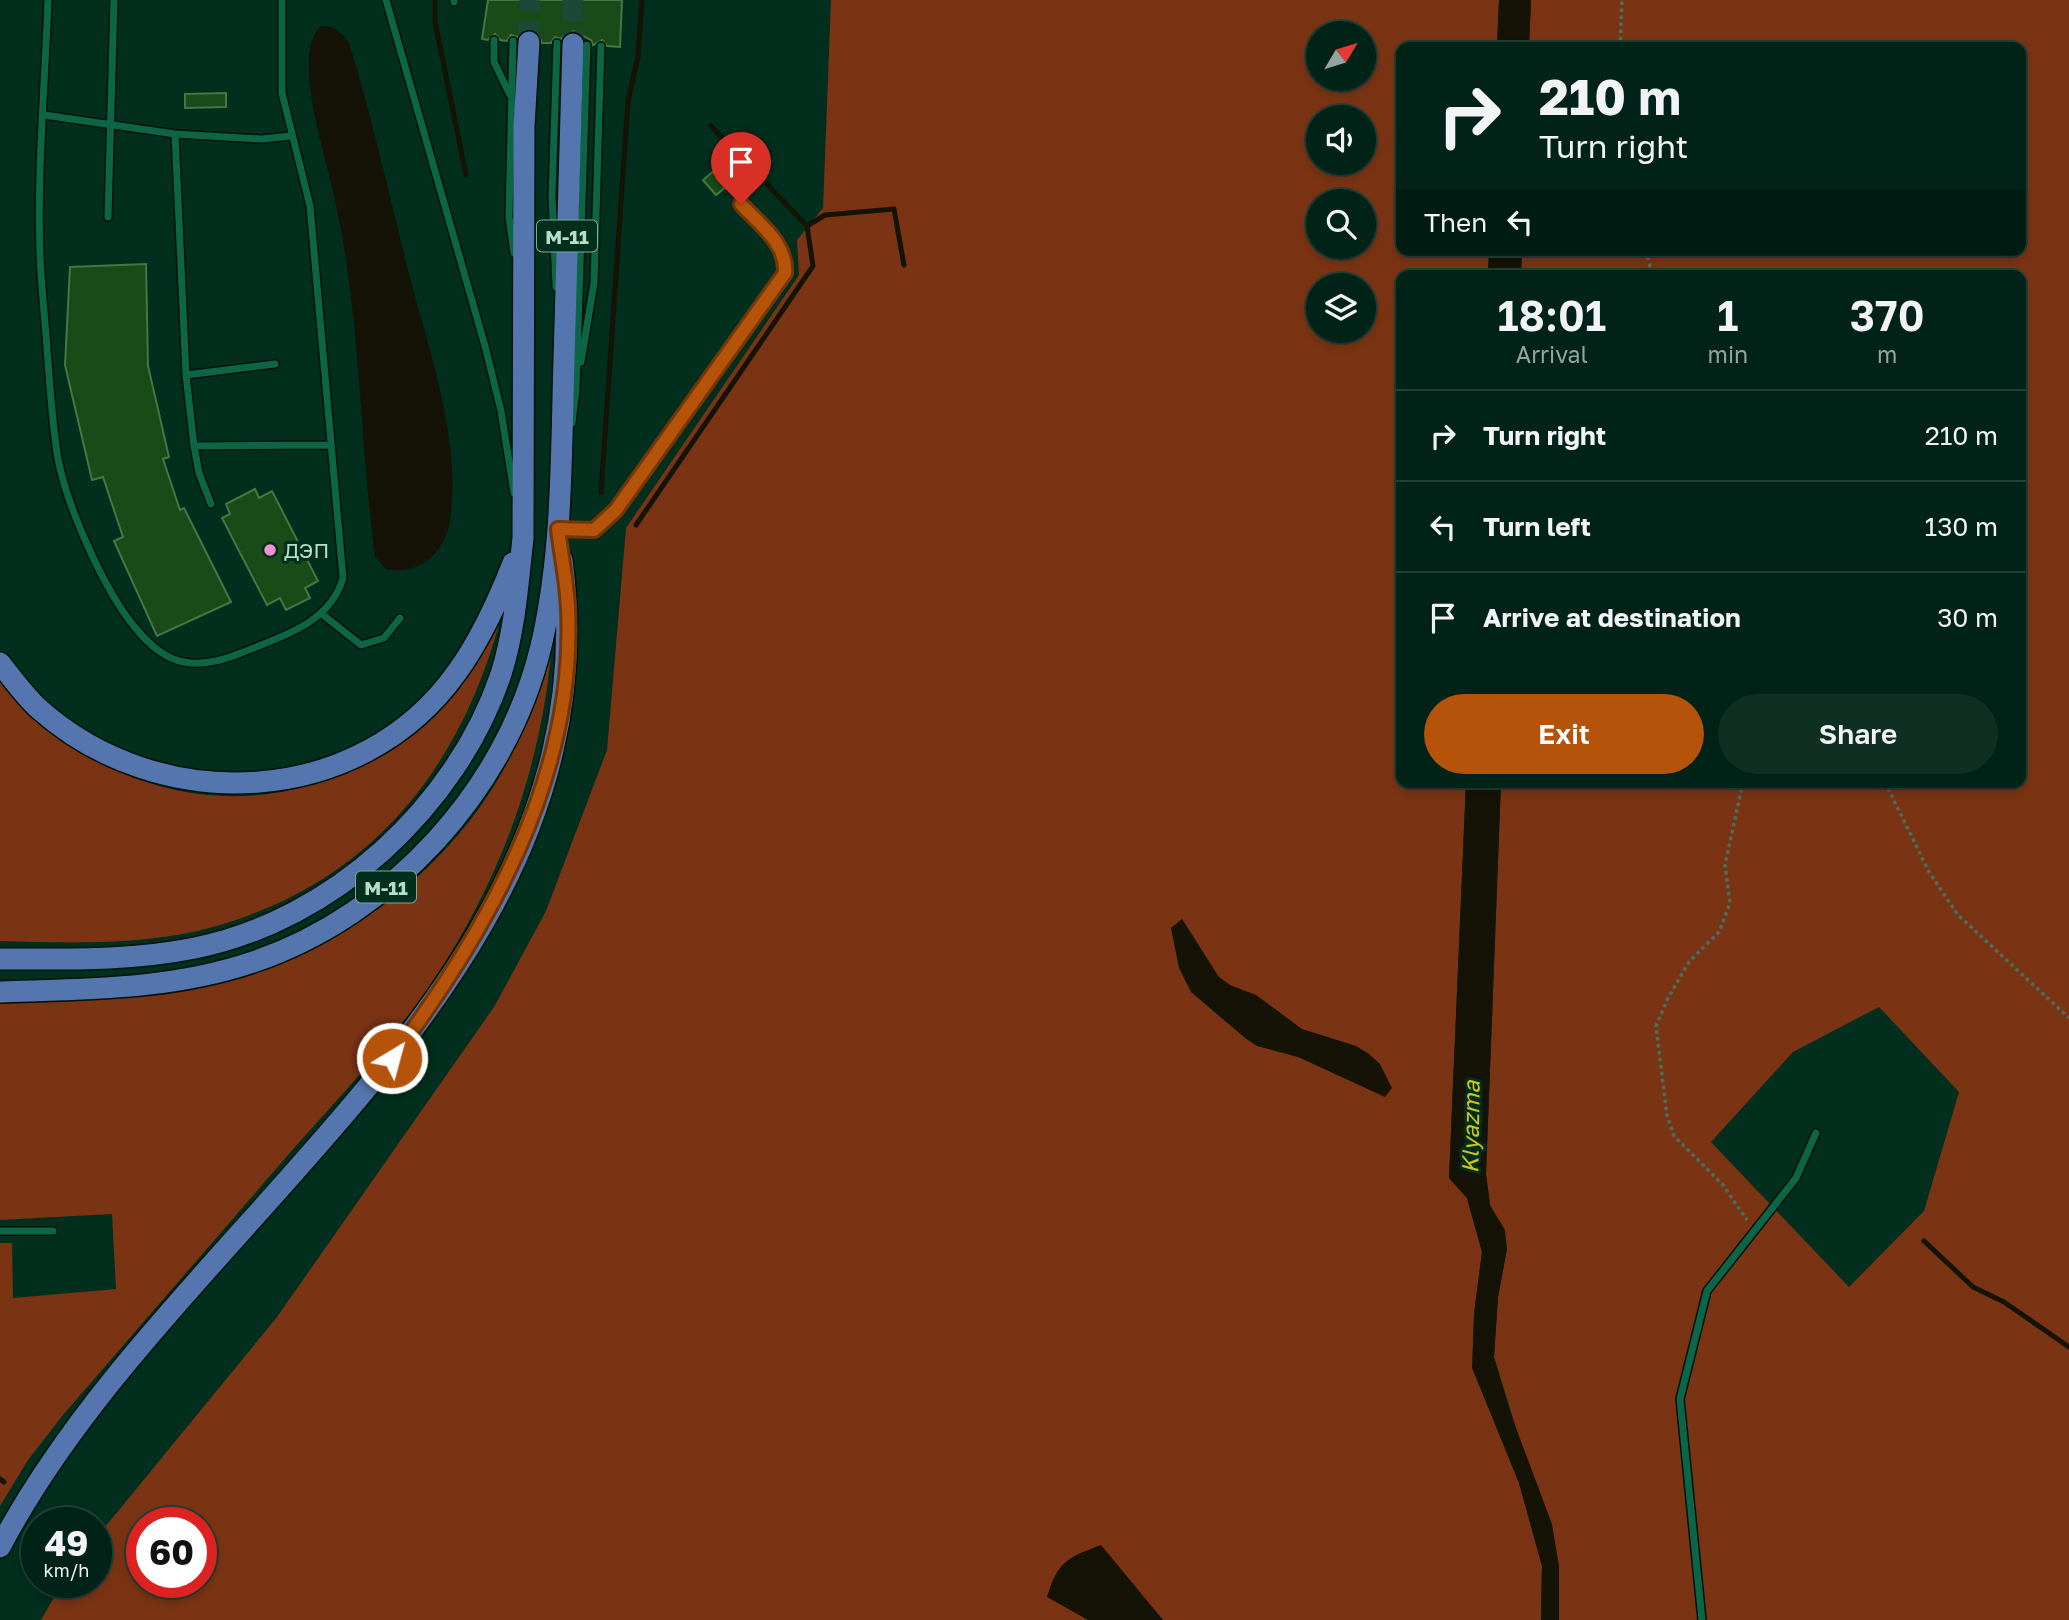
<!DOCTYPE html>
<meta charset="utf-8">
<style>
:root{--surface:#012216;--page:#0f2f23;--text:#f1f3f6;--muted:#96a4a1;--line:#233f35;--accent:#b45309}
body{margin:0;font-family:"Golos Text",sans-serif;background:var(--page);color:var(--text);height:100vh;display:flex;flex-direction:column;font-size:26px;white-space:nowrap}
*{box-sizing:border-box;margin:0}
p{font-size:23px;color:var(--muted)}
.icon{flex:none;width:38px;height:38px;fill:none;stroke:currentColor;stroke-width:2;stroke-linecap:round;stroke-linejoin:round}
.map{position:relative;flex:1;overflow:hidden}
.panel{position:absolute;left:1396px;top:270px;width:630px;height:518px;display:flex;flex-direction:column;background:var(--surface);border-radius:14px;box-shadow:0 4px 10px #0003,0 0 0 2px var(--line)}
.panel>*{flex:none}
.top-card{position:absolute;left:1396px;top:42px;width:630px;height:214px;border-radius:14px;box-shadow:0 4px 10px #0003,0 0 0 2px var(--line);background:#012216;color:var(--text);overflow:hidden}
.needle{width:46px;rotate:52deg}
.buttons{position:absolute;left:1306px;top:21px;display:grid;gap:14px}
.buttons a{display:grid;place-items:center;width:70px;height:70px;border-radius:50%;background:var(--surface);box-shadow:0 4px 10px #0003,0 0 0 2px var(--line);font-size:35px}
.speed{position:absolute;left:21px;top:1507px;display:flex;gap:14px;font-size:35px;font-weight:700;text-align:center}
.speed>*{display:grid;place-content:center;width:91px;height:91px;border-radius:50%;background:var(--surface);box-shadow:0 4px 10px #0003,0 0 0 2px var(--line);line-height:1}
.speed small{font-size:18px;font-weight:400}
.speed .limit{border:10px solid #d22;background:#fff;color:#111}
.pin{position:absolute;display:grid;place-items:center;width:60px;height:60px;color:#fff;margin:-72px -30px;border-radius:50% 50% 50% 0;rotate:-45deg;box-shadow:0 0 7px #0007}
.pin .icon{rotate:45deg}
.me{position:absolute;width:77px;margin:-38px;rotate:37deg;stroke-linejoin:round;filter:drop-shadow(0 0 5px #0008)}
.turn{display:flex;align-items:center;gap:24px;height:147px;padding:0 28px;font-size:32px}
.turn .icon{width:91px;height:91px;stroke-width:2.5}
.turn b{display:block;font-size:49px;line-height:60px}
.then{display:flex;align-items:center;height:66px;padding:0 28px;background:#0003;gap:14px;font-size:26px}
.eta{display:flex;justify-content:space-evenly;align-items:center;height:119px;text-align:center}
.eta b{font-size:42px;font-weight:600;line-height:49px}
.primary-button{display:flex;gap:14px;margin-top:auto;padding:14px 28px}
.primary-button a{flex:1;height:80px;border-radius:42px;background:var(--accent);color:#fff;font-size:28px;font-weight:600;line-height:80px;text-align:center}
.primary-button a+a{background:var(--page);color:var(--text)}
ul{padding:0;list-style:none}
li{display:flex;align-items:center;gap:21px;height:91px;padding:0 28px;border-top:2px solid var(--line)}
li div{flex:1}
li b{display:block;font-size:26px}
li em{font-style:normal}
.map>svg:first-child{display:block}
.green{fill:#7a3414;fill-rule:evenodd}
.water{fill:#151305}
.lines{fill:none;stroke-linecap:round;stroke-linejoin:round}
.stream{stroke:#151305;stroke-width:5}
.building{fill:#1a4a18;stroke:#467643;stroke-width:2}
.primary-tunnel{stroke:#1c4837;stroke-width:21;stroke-dasharray:21 10;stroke-linecap:butt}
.lane-casing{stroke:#001309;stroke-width:10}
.primary-casing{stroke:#001309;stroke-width:24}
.path{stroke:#47705e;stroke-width:3.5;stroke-dasharray:3.5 3.5;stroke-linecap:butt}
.lane{stroke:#0c6546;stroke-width:7}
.primary{stroke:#5475ad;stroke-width:21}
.route-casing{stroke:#753606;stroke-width:18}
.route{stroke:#b45309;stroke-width:12}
.poi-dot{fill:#f690d0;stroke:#012e1d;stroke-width:2.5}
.labels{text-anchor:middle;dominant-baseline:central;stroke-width:6;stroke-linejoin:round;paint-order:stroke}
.shield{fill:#012e1d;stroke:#80a895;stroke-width:2}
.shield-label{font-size:19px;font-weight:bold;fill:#b7dcc8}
.poi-label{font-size:21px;fill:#b7dcc8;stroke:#012e1d;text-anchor:start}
.water-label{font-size:23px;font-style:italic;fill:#d5c41b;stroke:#012e1d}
</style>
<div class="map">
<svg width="2069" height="1620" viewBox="0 0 2069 1620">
<rect width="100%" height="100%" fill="#012e1d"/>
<path class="green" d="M831,0h668l-2,47h-95v203h87l-1,25h-86v507h64l-17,396 18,20 15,54 -8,62 -1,54 46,115 23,83 -1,54h-378l-28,-31 -63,21 16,10h-1047l22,-38h33v-44l181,-221 217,-310 52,-96 61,-161 19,-222 173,-253 -2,-35 26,-32zM1318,33h45v46h-45zM1318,117h45v46h-45zM1318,201h45v46h-45zM1318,285h45v46h-45zM142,1522h59v60h-59z
M1531,0h538v1620h-510v-54l-65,-209 4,-60 9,-48 -17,-44 -4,-31 15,-392h520v-507h-500l1,-25h499v-203h-492zM1879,1007l80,85 -35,119 -75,76 -138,-145 82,-90z
M501,617c-40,151 -129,264 -284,309 -70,20 -146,17 -217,15v-259c98,114 253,153 385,69 13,-8 24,-21 35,-31 14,-13 31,-25 43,-39 16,-19 27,-43 38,-64z
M552,643c-10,123 -50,234 -118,336 -43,66 -101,124 -152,183 -73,84 -146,169 -219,253l-35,45 -28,46v-263h12l1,55 103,-9 -4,-75 -112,6v-216c69,-3 138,-4 206,-18 119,-24 232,-104 294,-210 24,-41 38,-87 52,-133z"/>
<path class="water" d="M1499,0h32l-2,47h-32z
M321,26c14,-1 20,6 28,17 23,74 40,151 59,227 20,79 54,169 42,251 -6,33 -31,55 -64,48l-11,-12c-16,-121 -14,-247 -42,-366 -8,-36 -42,-139 -12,-165z
M1489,250h33l-1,25h-33z
M1466,782h35l-15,392 4,31 15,25 2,19 -9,48 -4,60 16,55 42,112 7,42v54h-18l1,-54 -23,-83 -47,-115 2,-54 8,-62 -15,-54 -18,-20z
M1182,919l37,58 11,8 26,10 46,34 54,17 13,8 11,10 12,24 -7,9 -87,-40 -41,-11 -12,-8 -54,-46 -12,-24 -8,-40z
M1101,1545l62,75h-75l-41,-23c11,-36 20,-39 54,-52z"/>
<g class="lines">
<path class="stream" d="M435,0v22l31,153
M807,226l18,-11 69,-6 10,56
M601,493l27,-392 10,-44 4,-57
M636,525l177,-259 -6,-40 -96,-100
M1924,1241l49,46 31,15 65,45
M0,1479l4,3"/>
</g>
<path class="building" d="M488,0h134l-2,47 -13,-1 -5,-6 -9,5 -2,-5 -17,-9 -8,2 -5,6 -6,-2 -4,6h-9l-5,-11 -8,-3 -12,8 -6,-2 -4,6 -7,-1 -5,-6 -7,6 -6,-1z
M226,93v14l-41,1v-14z
M715,170l12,16 -11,9 -13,-15z
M146,264l2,102 21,91 -6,2 17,51 4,-2 47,94 -74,34 -43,-95 9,-4 -20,-60 -11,3 -27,-115 5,-98z
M255,489l4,9 13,-7 46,90 -13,7 5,10 -24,12 -6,-12 -13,7 -45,-87 8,-4 -4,-10z"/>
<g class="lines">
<path class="primary-tunnel" d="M573,0v44
M529,42l1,-42"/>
<defs>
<path id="lane" d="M48,0c-3,84 -11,170 -8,254 1,32 5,63 7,95 3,37 5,74 11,110 9,46 39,113 64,151 33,48 61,67 119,43 39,-16 89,-29 102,-75l-33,-372 -28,-113v-93
M386,0l99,346 16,65 13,82
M454,2v-2
M494,40v22l16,33
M513,41l-4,176 5,36
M44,115l131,19 87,5 29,-3
M175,134l11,241 8,71 137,-1
M108,217l6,-217
M556,287l-4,-91 5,-153
M581,362l13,-79 7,-237
M186,375l89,-11
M572,423l4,-33 11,-345
M194,446l5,27 12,31
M560,529l34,1 22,-20 169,-237c2,-30 -25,-48 -44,-69
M322,614l39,31 23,-7 16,-20
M0,1231h53
M1702,1620l-22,-221 27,-108 89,-113 20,-45"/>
<path id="primary" d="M0,663c12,15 24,32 38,45 121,109 322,101 419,-36 24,-33 41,-71 56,-109
M0,959c65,0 131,2 195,-11 138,-28 261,-141 306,-274 14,-44 17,-91 22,-136l1,-412 5,-84
M0,992c85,-3 171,-2 253,-30 139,-47 254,-173 288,-316 22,-94 20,-192 23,-287 3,-105 6,-210 9,-315
M0,1547c173,-329 617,-565 562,-987"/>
</defs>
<use href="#lane" class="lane-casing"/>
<use href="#primary" class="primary-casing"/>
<path class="path" d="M1620,47l2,-47
M1646,250l6,25
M1743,782l-18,83 5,38 -11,29 -30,30 -21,36 -12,28 11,90 7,20 49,49 24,35
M1885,782l44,90 29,43 111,103"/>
<use href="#lane" class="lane"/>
<use href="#primary" class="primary"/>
</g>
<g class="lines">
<defs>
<path id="route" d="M392,1058c97,-129 184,-283 176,-449 -1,-27 -7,-54 -10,-80l36,1 22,-20 169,-237c2,-30 -25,-48 -44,-69"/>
</defs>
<use href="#route" class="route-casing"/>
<use href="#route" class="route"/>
</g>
<circle class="poi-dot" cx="270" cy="550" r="7"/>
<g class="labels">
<g class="shield">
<rect x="537" y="220.5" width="60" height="31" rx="5"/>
<rect x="356" y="871.5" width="60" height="31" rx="5"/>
</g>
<g class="shield-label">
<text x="567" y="236">М-11</text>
<text x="386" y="887">М-11</text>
</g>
<g class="poi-label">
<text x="284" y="550">ДЭП</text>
</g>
<g class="water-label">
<text transform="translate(1470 1127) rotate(-89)">Klyazma</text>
</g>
</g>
</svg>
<div class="buttons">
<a><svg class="needle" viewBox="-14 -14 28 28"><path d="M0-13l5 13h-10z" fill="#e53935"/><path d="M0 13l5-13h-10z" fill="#96a4a1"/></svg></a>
<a><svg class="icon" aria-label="sound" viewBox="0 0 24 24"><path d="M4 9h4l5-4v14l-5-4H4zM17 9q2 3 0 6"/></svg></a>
<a><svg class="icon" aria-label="search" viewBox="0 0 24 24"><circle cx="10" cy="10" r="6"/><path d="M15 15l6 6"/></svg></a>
<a><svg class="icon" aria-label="layers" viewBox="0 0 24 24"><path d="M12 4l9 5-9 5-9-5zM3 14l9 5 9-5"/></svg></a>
</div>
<div class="speed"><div>49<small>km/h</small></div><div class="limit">60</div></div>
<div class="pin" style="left:741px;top:204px;background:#d93025"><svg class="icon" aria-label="arrive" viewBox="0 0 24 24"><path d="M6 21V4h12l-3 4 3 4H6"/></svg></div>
<svg class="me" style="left:392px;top:1058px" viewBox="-20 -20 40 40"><circle r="17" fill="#b45309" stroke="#fff" stroke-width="3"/><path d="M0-11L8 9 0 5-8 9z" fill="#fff"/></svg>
<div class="top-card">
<div class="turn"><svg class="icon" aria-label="right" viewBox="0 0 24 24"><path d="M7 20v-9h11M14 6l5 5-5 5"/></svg><div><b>210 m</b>Turn right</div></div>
<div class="then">Then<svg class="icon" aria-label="left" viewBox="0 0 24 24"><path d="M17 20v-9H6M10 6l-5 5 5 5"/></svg></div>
</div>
<section class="panel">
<div class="eta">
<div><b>18:01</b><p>Arrival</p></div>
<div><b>1</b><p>min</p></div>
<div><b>370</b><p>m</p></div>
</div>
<ul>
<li><svg class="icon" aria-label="right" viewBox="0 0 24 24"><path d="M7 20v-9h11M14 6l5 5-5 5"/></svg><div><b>Turn right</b></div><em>210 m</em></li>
<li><svg class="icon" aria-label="left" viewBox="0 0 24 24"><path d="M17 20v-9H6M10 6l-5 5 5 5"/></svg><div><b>Turn left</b></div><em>130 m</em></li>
<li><svg class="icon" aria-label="arrive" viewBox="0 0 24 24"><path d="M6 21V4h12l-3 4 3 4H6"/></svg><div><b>Arrive at destination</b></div><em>30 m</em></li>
</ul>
<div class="primary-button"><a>Exit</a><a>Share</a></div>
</section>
</div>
